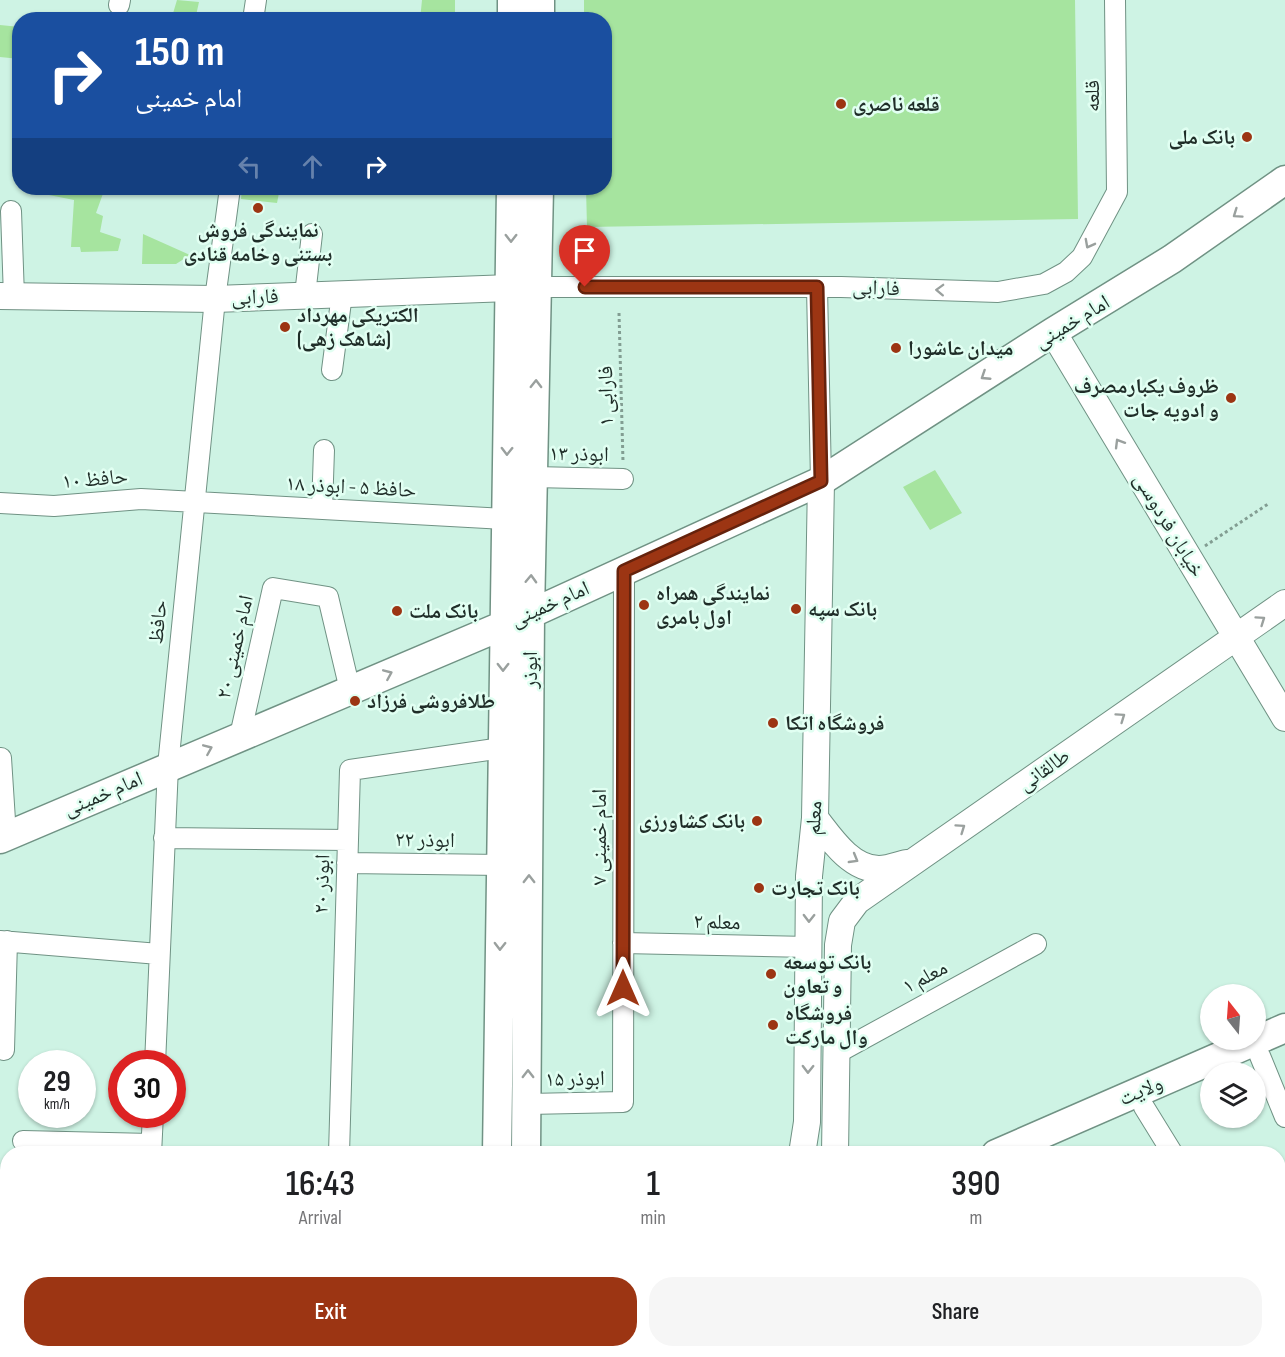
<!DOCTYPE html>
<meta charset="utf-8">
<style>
:root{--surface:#fff;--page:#f6f6f6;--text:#202124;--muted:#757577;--accent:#9c3513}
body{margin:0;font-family:"Sofia Sans Condensed","Noto Naskh Arabic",sans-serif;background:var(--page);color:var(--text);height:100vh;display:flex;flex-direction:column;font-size:22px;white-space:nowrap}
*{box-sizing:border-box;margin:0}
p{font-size:20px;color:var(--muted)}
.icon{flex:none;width:33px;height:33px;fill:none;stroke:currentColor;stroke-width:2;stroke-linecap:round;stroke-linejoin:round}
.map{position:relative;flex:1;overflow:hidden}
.details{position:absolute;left:0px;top:1146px;width:1286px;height:212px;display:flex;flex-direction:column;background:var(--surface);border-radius:24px 24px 0 0;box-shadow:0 2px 4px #0004}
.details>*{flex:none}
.guide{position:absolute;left:12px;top:12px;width:600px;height:183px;border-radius:24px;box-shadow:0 2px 4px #0004;background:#1a4fa0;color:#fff;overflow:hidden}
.needle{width:39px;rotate:343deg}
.buttons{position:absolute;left:1200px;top:984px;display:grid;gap:12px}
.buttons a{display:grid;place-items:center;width:66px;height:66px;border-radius:50%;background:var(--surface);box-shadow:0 2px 4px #0004;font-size:30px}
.speed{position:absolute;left:18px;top:1050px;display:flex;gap:12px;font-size:30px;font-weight:700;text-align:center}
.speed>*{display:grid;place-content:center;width:78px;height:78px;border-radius:50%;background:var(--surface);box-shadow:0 2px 4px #0004;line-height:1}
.speed small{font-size:15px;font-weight:400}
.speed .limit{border:9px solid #d22;background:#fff;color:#111}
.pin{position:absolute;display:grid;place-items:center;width:51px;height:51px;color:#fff;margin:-62px -26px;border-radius:50% 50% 50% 0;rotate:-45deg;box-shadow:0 0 6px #0007}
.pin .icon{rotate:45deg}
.me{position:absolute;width:66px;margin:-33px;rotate:0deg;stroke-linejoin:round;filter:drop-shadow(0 0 4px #0008)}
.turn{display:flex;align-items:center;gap:21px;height:126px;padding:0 24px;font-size:27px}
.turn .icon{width:78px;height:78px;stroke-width:2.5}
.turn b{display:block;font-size:42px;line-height:51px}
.lanes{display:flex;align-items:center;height:57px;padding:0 24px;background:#0003;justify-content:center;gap:30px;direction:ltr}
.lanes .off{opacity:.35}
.eta{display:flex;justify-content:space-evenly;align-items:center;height:102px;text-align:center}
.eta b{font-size:36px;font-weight:600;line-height:42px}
.primary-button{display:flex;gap:12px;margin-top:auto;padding:12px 24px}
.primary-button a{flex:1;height:69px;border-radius:24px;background:var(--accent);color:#fff;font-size:24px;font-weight:600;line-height:69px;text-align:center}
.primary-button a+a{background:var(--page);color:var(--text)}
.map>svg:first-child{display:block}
.building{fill:#a6e49f}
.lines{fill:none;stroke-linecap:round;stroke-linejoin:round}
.minor-casing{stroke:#709284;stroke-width:22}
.tertiary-casing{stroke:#709284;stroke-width:28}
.secondary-casing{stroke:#709284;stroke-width:31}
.path{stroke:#829d92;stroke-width:3;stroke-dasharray:3 3;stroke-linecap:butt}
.minor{stroke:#fff;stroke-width:20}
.tertiary{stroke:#fff;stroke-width:26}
.secondary{stroke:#fff;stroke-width:28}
.oneway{stroke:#9aa09e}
.route-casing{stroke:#65220c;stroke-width:15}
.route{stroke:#9c3513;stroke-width:10}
.poi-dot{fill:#9c3513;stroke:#e1fff2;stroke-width:2}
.labels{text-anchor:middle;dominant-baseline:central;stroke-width:5;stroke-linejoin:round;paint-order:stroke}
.street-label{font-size:21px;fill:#1f2d28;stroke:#e1fff2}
.poi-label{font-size:21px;font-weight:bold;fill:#1f2d28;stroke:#e1fff2;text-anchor:start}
</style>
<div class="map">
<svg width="1285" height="1357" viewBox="0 0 1285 1357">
<rect width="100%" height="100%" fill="#cef3e4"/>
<path class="building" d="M177,0l22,2 -4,18h-24z
M422,0h33v20h-35z
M584,0h491l3,219 -491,8 -1,-39h18v-168h-20z
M0,25l20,2v32l-20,-2z
M45,188h60l-9,25 7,3 -3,16 21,7 -3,12 -37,1 -1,-5h-9l3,-47 -30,-6z
M242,188h38l-3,15 -36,-4z
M143,234l47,21 -14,9h-34z
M935,470l27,43 -32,17 -27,-43z"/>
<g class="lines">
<defs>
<path id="minor" d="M119,5l1,-5
M253,20l3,-20
M11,211l3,86
M538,287h303l157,5 46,-8 22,-12 16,-15 35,-65 -2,-192
M817,287l4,194
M305,295l7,-61
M332,370l10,-76
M533,477l90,2
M0,503l54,3 87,-7 364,20
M322,509l2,-59
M240,736l33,-148 55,9 22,93
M1,758l5,78
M164,838l184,2
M347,863l155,2
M0,941l159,13
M623,943l186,4
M4,1050l3,-109
M837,1053l199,-109
M1260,1056l25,61
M155,1064l13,-298 47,-467 15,-111
M528,1104l95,-2 1,-531
M1144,1107l29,47
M23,1141l128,3
M151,1154l2,-40
M339,1154l11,-384 152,-22
M1098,1350l3,7
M143,1357v-7"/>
<path id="tertiary" d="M0,296l215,3 296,-11
M1053,332l232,386
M815,818c15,19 35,51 64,51 8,0 19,-4 27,-6
M802,1154l5,-32 2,-246 6,-58 6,-337
M835,1154l3,-209 4,-24 15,-20 428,-298"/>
<path id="secondary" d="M512,20v-20
M540,20v-20
M0,839l530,-225 291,-133 232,-149 119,-73 113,-79
M497,1154l14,-966
M526,1154l4,-540 9,-426
M996,1154l289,-126
M820,1350v7
M499,1357l16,-7
M612,1357l16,-7
M849,1357v-7"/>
</defs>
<use href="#minor" class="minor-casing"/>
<use href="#tertiary" class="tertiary-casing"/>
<use href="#secondary" class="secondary-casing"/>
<path class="path" d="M619,313l4,149
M1205,546l63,-42
M57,1350l1,7"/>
<use href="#minor" class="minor"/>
<use href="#tertiary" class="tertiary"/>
<use href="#secondary" class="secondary"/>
</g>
<defs><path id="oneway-chevron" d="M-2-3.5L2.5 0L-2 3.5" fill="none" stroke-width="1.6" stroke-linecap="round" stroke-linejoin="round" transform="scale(1.5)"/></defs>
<g class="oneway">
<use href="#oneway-chevron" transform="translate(1237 214) rotate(145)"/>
<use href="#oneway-chevron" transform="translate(511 238) rotate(90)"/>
<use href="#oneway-chevron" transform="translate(1089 244) rotate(118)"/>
<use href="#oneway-chevron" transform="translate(940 290) rotate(-178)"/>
<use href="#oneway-chevron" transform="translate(985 376) rotate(147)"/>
<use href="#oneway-chevron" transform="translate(536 384) rotate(-89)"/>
<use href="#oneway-chevron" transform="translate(1119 443) rotate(-121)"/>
<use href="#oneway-chevron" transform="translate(507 451) rotate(91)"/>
<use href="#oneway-chevron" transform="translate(531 579) rotate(-88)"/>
<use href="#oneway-chevron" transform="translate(1261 620) rotate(-35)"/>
<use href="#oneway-chevron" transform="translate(503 667) rotate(90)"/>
<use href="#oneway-chevron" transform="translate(388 674) rotate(-23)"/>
<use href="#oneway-chevron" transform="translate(1121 717) rotate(-35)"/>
<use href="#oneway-chevron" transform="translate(208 749) rotate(-23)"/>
<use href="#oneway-chevron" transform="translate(961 828) rotate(-35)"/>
<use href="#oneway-chevron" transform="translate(854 859) rotate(30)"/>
<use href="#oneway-chevron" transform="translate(529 879) rotate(-90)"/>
<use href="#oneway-chevron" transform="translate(809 918) rotate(91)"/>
<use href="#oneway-chevron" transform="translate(500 946) rotate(91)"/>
<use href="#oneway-chevron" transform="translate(808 1069) rotate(91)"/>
<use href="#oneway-chevron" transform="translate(528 1074) rotate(-90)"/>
</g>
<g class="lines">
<defs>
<path id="route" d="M585,287h232l4,194 -197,90 -1,417"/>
</defs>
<use href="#route" class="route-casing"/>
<use href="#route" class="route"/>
</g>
<g class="poi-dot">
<circle cx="841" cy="104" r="6"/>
<circle cx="1247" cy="137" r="6"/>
<circle cx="258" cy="208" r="6"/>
<circle cx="285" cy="327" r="6"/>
<circle cx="896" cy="348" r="6"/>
<circle cx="1231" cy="398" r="6"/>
<circle cx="644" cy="605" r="6"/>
<circle cx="796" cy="609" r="6"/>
<circle cx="397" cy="611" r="6"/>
<circle cx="355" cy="701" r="6"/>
<circle cx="773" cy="723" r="6"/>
<circle cx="757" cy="821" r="6"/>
<circle cx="759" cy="888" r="6"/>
<circle cx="771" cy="974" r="6"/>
<circle cx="773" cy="1025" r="6"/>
</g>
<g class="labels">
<g class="street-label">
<text transform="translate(1092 96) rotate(-90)">قلعه</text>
<text transform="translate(876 288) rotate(2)">فارابی</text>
<text transform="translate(255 297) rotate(-2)">فارابی</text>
<text transform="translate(1072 322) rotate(-31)">امام خمینی</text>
<text transform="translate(606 396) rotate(-91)">فارابی ۱</text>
<text transform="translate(579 454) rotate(1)">ابوذر ۱۳</text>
<text transform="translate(95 479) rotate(-5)">حافظ ۱۰</text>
<text transform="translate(351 487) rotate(3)">حافظ ۵ - ابوذر ۱۸</text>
<text transform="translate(1169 525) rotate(59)">خیابان فردوسی</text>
<text transform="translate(550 604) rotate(-24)">امام خمینی</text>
<text transform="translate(158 622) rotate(-84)">حافظ</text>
<text transform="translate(235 647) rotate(-77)">امام خمینی ۲۰</text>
<text transform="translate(530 670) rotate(-90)">ابوذر</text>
<text transform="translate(1044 770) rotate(-35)">طالقانی</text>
<text transform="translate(103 794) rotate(-23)">امام خمینی</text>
<text transform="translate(814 818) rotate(-87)">معلم</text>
<text transform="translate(599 837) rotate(-90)">امام خمینی ۷</text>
<text transform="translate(425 840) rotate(1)">ابوذر ۲۲</text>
<text transform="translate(322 884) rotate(-88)">ابوذر ۲۰</text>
<text transform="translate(717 922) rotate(2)">معلم ۲</text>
<text transform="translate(925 977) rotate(-28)">معلم ۱</text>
<text transform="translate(575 1079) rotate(-1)">ابوذر ۱۵</text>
<text transform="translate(1141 1091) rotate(-23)">ولایت</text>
</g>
<g class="poi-label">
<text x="853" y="104">قلعه ناصری</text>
<text x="1235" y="137" text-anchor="end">بانک ملی</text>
<text x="258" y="230" text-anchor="middle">نمایندگی فروش<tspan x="258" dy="24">بستنی وخامه قنادی</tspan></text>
<text x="297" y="315">الکتریکی مهرداد<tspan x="297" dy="24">(شاهک زهی)</tspan></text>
<text x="908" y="348">میدان عاشورا</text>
<text x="1219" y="386" text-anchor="end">ظروف یکبارمصرف<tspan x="1219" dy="24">و ادویه جات</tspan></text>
<text x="656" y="593">نمایندگی همراه<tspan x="656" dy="24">اول بامری</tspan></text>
<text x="808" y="609">بانک سپه</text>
<text x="409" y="611">بانک ملت</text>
<text x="367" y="701">طلافروشی فرزاد</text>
<text x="785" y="723">فروشگاه اتکا</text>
<text x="745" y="821" text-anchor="end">بانک کشاورزی</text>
<text x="771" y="888">بانک تجارت</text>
<text x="783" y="962">بانک توسعه<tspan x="783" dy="24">و تعاون</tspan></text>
<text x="785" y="1013">فروشگاه<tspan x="785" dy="24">وال مارکت</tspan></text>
</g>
</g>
</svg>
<div class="buttons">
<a><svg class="needle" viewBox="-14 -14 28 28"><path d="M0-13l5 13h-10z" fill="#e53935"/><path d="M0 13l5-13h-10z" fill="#757577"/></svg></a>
<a><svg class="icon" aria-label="layers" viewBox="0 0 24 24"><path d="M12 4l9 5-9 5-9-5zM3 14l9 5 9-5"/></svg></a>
</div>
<div class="speed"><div>29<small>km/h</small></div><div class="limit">30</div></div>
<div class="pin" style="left:585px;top:287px;background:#d93025"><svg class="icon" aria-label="arrive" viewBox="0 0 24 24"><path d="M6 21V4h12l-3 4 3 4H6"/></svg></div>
<svg class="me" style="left:623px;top:988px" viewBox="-20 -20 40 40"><path d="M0-17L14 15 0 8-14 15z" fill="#9c3513" stroke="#fff" stroke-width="4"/></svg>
<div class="guide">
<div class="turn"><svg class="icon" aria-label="right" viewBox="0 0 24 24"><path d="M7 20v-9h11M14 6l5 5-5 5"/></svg><div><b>150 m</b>امام خمینی</div></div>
<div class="lanes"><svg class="icon off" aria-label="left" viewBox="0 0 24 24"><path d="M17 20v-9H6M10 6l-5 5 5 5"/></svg><svg class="icon off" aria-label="ahead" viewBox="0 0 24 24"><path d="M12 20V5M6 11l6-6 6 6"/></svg><svg class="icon" aria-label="right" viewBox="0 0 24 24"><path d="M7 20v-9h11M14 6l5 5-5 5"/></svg></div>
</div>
<section class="details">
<div class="eta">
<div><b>16:43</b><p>Arrival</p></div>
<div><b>1</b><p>min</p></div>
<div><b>390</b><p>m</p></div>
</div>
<div class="primary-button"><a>Exit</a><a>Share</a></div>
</section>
</div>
